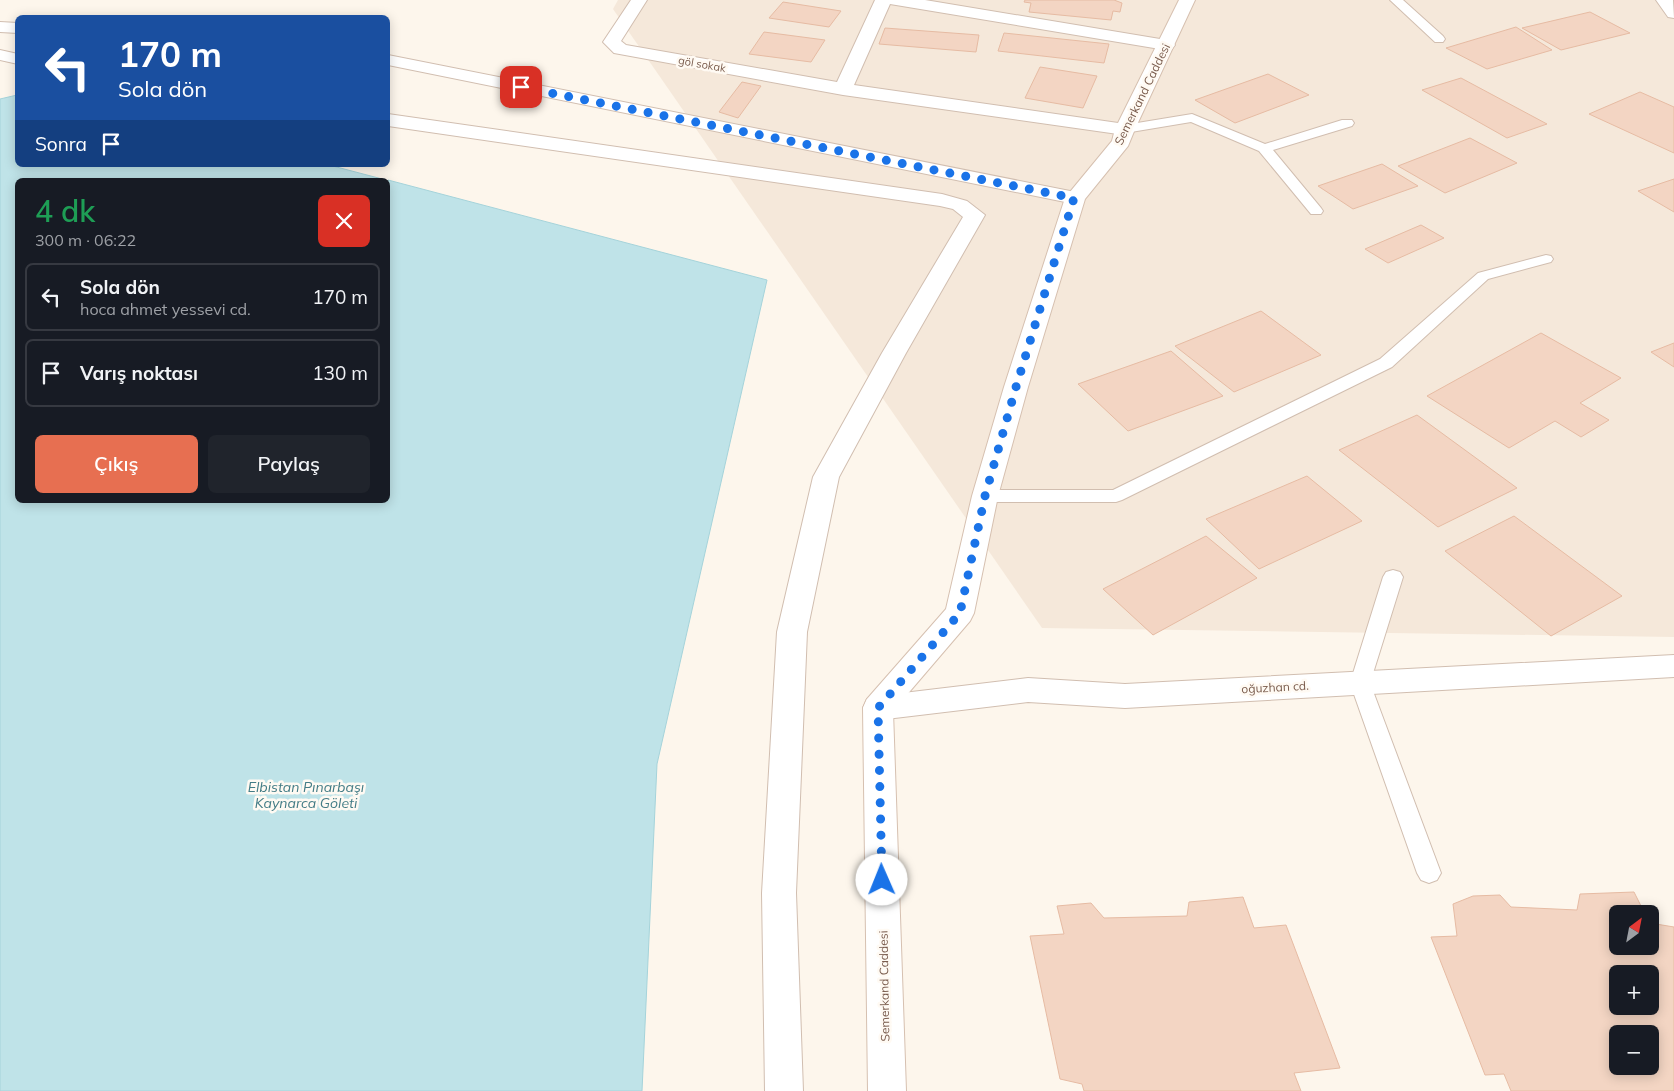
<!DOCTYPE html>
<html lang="tr">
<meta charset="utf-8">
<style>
:root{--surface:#171b24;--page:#20242c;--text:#f1f3f6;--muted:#9ea1a6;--line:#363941;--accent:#e76f51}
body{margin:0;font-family:Mulish,sans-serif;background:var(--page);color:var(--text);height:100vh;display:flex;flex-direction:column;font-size:19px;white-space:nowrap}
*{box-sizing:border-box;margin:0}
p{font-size:16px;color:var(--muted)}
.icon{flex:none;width:28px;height:28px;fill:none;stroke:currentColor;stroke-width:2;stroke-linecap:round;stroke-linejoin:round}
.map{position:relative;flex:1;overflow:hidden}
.drawer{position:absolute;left:15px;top:178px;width:375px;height:325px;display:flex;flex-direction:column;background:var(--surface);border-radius:8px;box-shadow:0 2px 12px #0003}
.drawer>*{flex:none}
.guide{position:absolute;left:15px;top:15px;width:375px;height:152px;border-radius:8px;box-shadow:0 2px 12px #0003;background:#1a4fa0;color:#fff;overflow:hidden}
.needle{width:32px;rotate:32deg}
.controls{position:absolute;left:1609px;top:905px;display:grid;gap:10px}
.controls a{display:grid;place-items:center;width:50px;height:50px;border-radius:8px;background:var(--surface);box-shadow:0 2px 12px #0003;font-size:25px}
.pin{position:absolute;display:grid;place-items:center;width:42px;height:42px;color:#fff;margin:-21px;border-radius:10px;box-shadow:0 2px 8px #0006}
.me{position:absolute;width:55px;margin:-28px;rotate:359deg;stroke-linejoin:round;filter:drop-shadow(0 0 4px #0008)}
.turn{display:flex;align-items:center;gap:18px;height:105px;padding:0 20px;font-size:22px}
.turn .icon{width:65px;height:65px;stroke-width:2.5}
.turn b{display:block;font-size:35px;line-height:42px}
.then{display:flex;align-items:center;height:48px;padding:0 20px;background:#0003;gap:10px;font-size:19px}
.round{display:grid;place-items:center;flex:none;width:52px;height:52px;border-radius:8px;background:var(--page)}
.overview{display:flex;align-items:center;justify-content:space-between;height:85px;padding:0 20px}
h1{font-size:30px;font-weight:600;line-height:38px;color:#1e9e55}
.action{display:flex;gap:10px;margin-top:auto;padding:10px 20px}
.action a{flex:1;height:58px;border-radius:8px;background:var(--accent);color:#fff;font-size:20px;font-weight:600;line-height:58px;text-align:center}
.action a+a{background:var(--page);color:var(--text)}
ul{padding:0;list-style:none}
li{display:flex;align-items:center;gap:15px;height:68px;margin:0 10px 8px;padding:0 10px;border:2px solid var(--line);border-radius:8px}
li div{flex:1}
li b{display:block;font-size:19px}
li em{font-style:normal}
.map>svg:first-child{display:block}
.residential{fill:#f5e8da}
.water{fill:#bfe3e8;stroke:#a5d3da}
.building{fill:#f3d5c3;stroke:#e6bba3;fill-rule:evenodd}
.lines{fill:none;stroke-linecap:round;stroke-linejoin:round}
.lane-casing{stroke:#d1beb0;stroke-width:2}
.street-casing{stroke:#d1beb0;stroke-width:2}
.secondary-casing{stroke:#d6c0b0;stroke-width:2}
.lane{fill:#fff;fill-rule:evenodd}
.street{fill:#fff;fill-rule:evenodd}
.secondary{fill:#fff;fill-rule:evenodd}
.route{stroke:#1a73e8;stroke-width:9;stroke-dasharray:0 16.2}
.labels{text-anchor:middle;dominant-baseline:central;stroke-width:5;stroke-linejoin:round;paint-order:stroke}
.far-street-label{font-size:11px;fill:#7a5c4d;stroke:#fffaf3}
.street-label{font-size:12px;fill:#7a5c4d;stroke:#fffaf3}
.water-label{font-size:14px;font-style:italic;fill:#437c86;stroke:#fffaf3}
</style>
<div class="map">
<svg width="1674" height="1091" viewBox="0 0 1674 1091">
<rect width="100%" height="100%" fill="#fdf6ec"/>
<path class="residential" d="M618,0h1056v637l-632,-9 -429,-619z"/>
<path class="water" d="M17,95l1,70h311l57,15h-368v320h370v-320l379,100 -110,484 -15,327h-642v-992z"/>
<path class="building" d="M1025,0h89l8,3 -2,9 -7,-1 -2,9 -82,-8 2,-9 -7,-1z
M783,2l58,9 -12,16 -60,-9z
M1590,12l40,21 -69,17 -39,-22z
M1516,27l36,23 -65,19 -41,-21z
M885,28l94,7 -3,17 -97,-8z
M764,32l61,8 -14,22 -62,-8z
M1004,33l105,11 -5,19 -106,-12z
M1040,67l57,9 -14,32 -58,-10z
M1268,74l41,21 -74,28 -40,-23z
M1461,78l86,46 -40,14 -85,-48z
M742,82l19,4 -23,32 -19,-6z
M1640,92l34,15v46l-85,-39z
M1470,138l47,25 -72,30 -47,-27z
M1382,164l36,22 -65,23 -35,-23z
M1674,179v33l-36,-21z
M1421,225l23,13 -56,25 -23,-14z
M1261,311l60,44 -87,37 -59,-46z
M1541,333l80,45 -41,25 29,17 -28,17 -26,-16 -46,27 -82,-52z
M1674,343v24l-23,-15z
M1171,351l52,45 -95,35 -50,-47z
M1417,415l100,73 -79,39 -99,-77z
M1307,476l55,45 -103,48 -53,-50z
M1514,516l108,80 -71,40 -106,-85z
M1206,536l51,42 -104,57 -50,-46z
M1634,892l11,22h-27v32h32v-23l24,4v164h-163l-7,-17 -19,1 -54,-138 26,-1 -4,-32 20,-8 27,-1 11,12 66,3 3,-16zM1618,974h32v32h-32zM1618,1034h32v32h-32z
M1243,897l11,31 32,-3 54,143 -46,5 7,18h-217l-2,-7 -22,-5 -30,-143 34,-2 -7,-28 34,-3 13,15 83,-2 2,-14z"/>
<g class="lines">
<defs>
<path id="lane" d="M1390,0h13l40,36 2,3 -2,3h-8z
M1192,114l73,30 77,-24h10l2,3 -2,3 -79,24 48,58 2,3 -2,3h-10l-52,-63 -68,-29 -66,11 -7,-4 7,-4z
M1546,255l5,1 2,3 -2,3 -63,17 -96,88 -270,133 -6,2h-131l-6,-2 -3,-4 3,-4 6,-2h128l267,-131 98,-86z
M1393,570l7,2 3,5 -33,106 71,190 -4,7 -8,3 -8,-3 -4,-7 -67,-190 33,-106 3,-5z"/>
<path id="street" d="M631,0h16l-26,41 5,4 211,37 38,-82h50l241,40 6,1 3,4 -3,4 -6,1 -276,-46 -36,81 278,40 3,4 -3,4 -7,2 -282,-40 -229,-42 -11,-11z
M1656,0h17l1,18 -6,-1z
M0,22l18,1v10l-18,-1z
M0,50l18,4v10l-18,-4z
M388,55l687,137 7,2 3,4 -3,4 -7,2 -687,-139z
M388,114l554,80 25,7 18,14 -79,138 -67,124 -32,155 -11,261 7,198h-38l-3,-198 15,-261 36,-155 69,-124 81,-136 -10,-8 -13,-3 -552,-80z
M1674,655v22l-549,31 -97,-6 -150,18 -11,-3 -4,-9 4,-9 11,-3 150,-18 97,6z"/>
<path id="secondary" d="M1179,0h16l-60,129 -7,17 -43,53 -57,188 -30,109 -24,117 -4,8 -77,90 13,380h-38l-5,-383 4,-9 79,-90 26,-113 32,-109 61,-189 47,-57 3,-12z"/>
</defs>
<use href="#lane" class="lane-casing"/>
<use href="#street" class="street-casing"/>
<use href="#secondary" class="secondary-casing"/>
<use href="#lane" class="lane"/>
<use href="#street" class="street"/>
<use href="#secondary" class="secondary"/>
</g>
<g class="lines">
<path class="route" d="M521,87l553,111 -58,189 -31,109 -25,117 -82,95 4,172"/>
</g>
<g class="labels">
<g class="far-street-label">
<text transform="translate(702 64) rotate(10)">göl sokak</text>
</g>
<g class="street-label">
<text transform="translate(1142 94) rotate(-64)">Semerkand Caddesi</text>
<text transform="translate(1275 687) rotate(-3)">oğuzhan cd.</text>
<text transform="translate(884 986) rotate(-91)">Semerkand Caddesi</text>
</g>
<g class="water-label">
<text x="306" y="787">Elbistan Pınarbaşı<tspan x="306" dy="16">Kaynarca Göleti</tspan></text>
</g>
</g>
</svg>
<div class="controls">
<a><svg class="needle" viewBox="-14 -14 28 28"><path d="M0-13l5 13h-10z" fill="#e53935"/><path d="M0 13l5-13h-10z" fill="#9ea1a6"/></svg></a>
<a>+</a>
<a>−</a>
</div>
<div class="pin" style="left:521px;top:87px;background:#d93025"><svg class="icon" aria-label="arrive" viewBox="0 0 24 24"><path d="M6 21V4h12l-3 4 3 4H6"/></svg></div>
<svg class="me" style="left:882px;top:880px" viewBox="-20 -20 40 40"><circle r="19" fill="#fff"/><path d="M0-13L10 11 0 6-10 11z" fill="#1a73e8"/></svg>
<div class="guide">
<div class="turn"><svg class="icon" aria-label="left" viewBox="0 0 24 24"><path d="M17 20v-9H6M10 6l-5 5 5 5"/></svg><div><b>170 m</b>Sola dön</div></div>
<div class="then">Sonra<svg class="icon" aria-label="arrive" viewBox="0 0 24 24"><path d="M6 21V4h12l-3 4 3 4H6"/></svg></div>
</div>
<section class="drawer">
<div class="overview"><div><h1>4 dk</h1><p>300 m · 06:22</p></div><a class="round" style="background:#d93025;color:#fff"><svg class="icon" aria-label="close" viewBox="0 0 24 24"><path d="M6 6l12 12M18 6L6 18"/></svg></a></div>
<ul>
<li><svg class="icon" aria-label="left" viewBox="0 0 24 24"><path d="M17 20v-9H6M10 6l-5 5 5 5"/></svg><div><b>Sola dön</b><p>hoca ahmet yessevi cd.</p></div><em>170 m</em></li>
<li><svg class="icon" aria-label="arrive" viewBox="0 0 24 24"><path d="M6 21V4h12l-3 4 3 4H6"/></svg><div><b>Varış noktası</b></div><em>130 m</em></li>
</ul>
<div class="action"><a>Çıkış</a><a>Paylaş</a></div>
</section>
</div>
